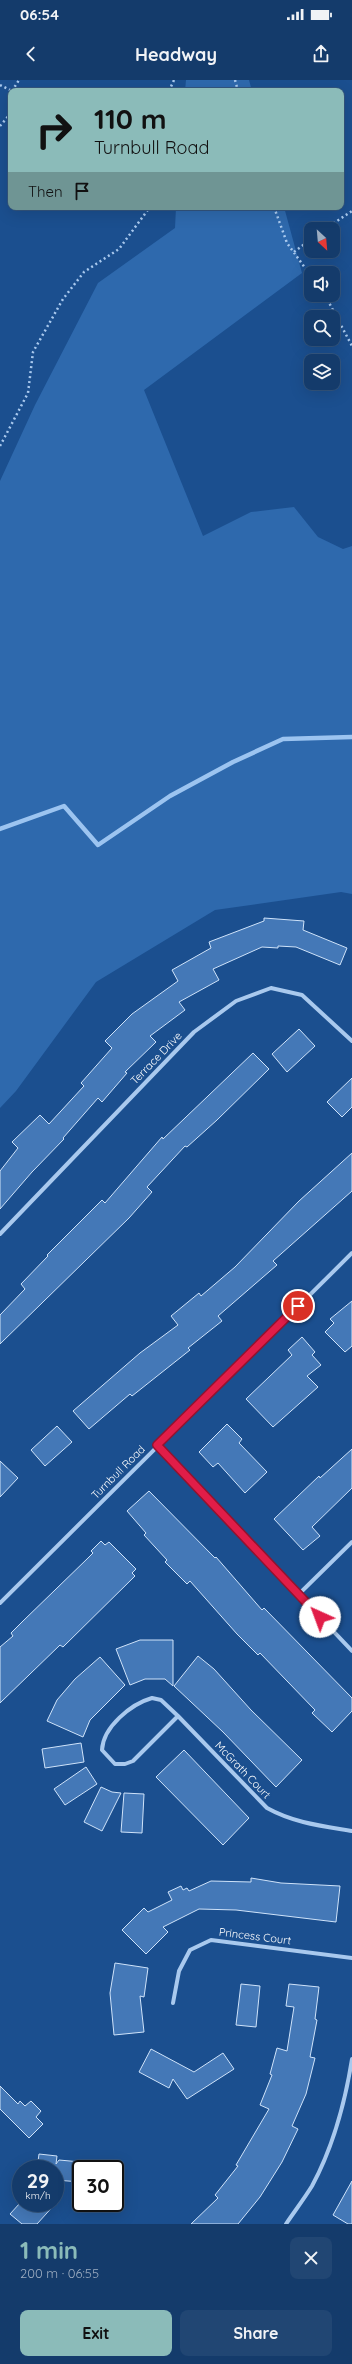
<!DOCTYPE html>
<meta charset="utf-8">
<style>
:root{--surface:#143b6b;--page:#214673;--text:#f1f3f6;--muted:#9dadc1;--line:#33557e;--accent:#8bbbb9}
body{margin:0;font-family:Quicksand,sans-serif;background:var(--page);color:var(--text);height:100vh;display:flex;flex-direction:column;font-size:15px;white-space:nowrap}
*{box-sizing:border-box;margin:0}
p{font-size:13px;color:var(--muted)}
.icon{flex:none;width:22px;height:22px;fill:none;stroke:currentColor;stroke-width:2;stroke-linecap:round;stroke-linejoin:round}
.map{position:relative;height:2144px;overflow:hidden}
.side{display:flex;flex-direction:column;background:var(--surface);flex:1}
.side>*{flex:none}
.top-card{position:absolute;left:8px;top:8px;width:336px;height:122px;border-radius:8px;box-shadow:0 4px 16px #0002,0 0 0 1px var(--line);background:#8bbbb9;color:#111;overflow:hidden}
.needle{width:26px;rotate:154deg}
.fabs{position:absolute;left:304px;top:142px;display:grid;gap:8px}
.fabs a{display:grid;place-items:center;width:36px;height:36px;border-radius:8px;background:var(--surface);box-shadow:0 4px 16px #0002,0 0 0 1px var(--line);font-size:20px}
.speed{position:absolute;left:12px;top:2080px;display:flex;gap:8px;font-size:20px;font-weight:700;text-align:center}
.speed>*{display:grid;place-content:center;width:52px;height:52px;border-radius:50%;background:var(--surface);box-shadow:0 4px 16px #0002,0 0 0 1px var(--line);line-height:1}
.speed small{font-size:10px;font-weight:400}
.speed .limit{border:2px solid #111;border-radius:6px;background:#fff;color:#111}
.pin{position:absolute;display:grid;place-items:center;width:34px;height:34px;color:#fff;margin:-17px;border:2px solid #fff;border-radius:50%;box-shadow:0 1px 4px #0007}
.me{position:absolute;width:44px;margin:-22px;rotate:317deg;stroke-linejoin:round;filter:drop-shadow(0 0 3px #0008)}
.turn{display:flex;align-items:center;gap:14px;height:84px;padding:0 20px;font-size:18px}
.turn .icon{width:52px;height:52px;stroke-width:2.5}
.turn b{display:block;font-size:28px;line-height:34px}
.then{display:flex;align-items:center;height:38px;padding:0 20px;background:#0003;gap:8px;font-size:15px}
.round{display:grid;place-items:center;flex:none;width:42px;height:42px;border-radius:8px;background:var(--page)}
.headline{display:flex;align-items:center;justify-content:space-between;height:68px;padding:0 20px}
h1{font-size:24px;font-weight:800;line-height:30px;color:var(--accent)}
.action{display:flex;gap:8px;margin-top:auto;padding:8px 20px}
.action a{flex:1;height:46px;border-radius:8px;background:var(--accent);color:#111;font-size:16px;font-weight:800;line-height:46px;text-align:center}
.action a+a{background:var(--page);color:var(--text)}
.status{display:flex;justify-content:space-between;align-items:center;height:28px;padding:0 20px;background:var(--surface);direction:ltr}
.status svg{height:11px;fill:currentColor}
header{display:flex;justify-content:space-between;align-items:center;height:52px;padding:0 20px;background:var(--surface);font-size:18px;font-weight:800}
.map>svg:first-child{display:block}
.green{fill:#2e69ad}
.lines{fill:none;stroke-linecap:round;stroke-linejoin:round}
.stream{stroke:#9cc4f0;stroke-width:4.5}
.building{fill:#4478b7;stroke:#cfe3fa}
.path{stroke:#a9c9ee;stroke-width:2.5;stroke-dasharray:2 3;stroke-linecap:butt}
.minor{stroke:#a9c9ee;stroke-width:4}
.route-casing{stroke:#92132f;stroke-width:10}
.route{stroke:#e11d48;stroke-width:7}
.labels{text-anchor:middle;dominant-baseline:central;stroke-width:4;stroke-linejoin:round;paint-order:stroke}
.street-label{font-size:11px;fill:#fff;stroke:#1b4f8f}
</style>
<div class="status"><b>06:54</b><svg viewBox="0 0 49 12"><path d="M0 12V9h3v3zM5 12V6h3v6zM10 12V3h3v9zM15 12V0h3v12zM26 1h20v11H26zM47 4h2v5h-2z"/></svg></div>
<header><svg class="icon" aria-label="back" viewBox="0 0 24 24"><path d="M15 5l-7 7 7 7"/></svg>Headway<svg class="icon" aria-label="share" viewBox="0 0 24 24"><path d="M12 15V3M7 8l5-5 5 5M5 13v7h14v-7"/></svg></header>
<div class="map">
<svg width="352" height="2144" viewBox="0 0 352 2144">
<rect width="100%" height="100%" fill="#1b4f8f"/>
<path class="green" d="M186,0h63l3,11h-67z
M176,127h108l18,66 -158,117 59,146 48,-24 43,-5 24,30 25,12 9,-3v348l-11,-2 -126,18 -119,72 -80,109 -16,17v-627l35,-76 63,-122 77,-55z"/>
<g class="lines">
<path class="stream" d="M0,749l64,-23 34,39 72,-49 63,-34 50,-23 69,-2"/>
</g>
<path class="building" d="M264,838l40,3 -1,9 44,18 -7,17 -44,-18 -18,-1v2l-16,-1 -49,22 6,11 -40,22 6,8 -35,26 6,6 -31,30 2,1 -25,29 -4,-4 -35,40 1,1 -32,33 -32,37v-38l18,-23 -6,-6 28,-27 9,9 35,-38 -3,-3 31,-35 -7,-7 27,-27 46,-33 -6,-11 39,-22 -2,-6 55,-21z
M299,949l16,17 -28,26 -15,-18z
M253,973l16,16 -52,51 -30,27 -2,-1 -38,41 5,5 -23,26 -129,126v-29l25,-26 -4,-5 27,-28 -1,-1 55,-55 3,3 57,-66 1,2z
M352,998v29l-10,10 -15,-15z
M352,1073v38l-79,70 4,4 -59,51 4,5 -34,27 2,2 -58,46 -2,-2 -41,35 -16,-18 67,-58 38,-28 -7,-9 28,-23 2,3 34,-29 64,-66z
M352,1221v45l-7,6 -20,-20 9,-9 -4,-4z
M302,1257l13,15 -3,3 9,10 -14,11 11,11 -45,40 -27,-28 46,-44 -4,-5z
M227,1344l15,15 -3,4 28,29 -22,21 -27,-30 -5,4 -14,-15z
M57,1346l15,16 -27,24 -14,-16z
M352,1369v39l-40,39 8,9 -17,14 -29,-31 45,-43 1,2z
M0,1381l18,17 -18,19z
M149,1411l66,67 1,-1 46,53 2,-2 88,90v13l-20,21 -20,-19 3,-3 -55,-57 -2,2 -21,-21 -47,-53 -3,3 -22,-22 2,-2 -23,-25 2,-2 -19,-22z
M101,1461l4,4 4,-3 27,27 -4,4 3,3 -72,71 -3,-2 -60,58v-56l13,-11 -2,-3 12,-12 65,-63 5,-5 -2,-2z
M140,1560h33v46l-8,-7h-20l-15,6 -14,-36z
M198,1576l16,13 37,41 51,50 -26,27 -53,-55 -49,-46z
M100,1577l25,28 -35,35 -7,17 -36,-16 10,-21 18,-21z
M81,1663l3,19 -39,6 -3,-19z
M184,1670l65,68 -26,27 -67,-68z
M86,1687l11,17 -32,21 -11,-16z
M101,1707l11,5 9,1 -19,38 -18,-9z
M124,1713l20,1 -2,39 -21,-1z
M251,1798l30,5 59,3 -4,36 -100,-12 -37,-1 -36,18 5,5 -22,22 -24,-24 22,-22 4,4 24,-12 -4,-8 13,-6 2,4 4,-2 2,3 22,-10 40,1z
M115,1883l33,5 -4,29 -4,-1 4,36 -30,3 -4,-42z
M241,1904l19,2 -4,41 -20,-2z
M289,1904l30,3 -4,32 2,1 -7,37 5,1 -9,36 -14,32 6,3 -16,33 -22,35 -22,27h-47l27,-26 -3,-3 23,-29 -2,-1 33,-56 -9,-4 12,-30 -2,-1 7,-26 10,3 7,-44 -8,-1z
M151,1969l43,23 29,-19 11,16 -47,30 -14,-20 -4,9 -30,-16z
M0,2006l18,18 2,-3 5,5 6,-5 10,10 -5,6 7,7 -14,14 -29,-29z
M39,2074l18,2 -1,8 3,-4 22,2v20l-26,-2v-11h-18z
M352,2101v43h-4l-15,-9z
M20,2123h36l-19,21h-15l-12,-10z"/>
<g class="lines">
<path class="path" d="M235,0l3,11
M0,5l12,6
M12,11l7,-11
M169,11l5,-11
M0,46l11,-13
M274,127l13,36 24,33
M325,149l27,-18
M294,172l17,-13
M325,215l27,51
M0,366l28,-53 5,-41 30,-53 21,-27 35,-23 31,-42"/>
<path class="minor" d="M0,1154l194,-202 42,-31 35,-13 31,7 50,46
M157,1365l195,206
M299,1514l53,-52
M0,1523l352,-350
M178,1636l-45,45 -8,3h-10l-13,-14c1,-23 29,-46 50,-52l9,2 17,16 89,92c27,15 55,18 85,23
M173,1923l6,-32 11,-21 21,-10 141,18
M286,2144c8,-12 18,-25 26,-38 21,-39 33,-83 40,-127"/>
</g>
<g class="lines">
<defs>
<path id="route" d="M298,1226l-141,139 163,172"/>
</defs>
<use href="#route" class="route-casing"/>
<use href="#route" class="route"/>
</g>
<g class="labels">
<g class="street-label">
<text transform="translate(156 978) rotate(-46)">Terrace Drive</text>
<text transform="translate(118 1392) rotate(-45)">Turnbull Road</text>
<text transform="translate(243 1690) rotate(46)">McGrath Court</text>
<text transform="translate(255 1856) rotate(7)">Princess Court</text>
</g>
</g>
</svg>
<div class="fabs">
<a><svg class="needle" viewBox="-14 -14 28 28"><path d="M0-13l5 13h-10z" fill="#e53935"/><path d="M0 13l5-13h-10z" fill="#9dadc1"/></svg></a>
<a><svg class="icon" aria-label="sound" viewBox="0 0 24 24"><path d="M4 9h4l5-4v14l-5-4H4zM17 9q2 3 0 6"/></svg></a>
<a><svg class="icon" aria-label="search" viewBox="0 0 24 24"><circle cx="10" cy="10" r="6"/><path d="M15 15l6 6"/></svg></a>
<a><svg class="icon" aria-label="layers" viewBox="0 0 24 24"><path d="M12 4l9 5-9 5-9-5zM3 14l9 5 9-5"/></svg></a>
</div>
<div class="speed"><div>29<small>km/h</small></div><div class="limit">30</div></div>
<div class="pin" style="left:298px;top:1226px;background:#d93025"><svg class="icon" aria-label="arrive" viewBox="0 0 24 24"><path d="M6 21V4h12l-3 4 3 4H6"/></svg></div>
<svg class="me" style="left:320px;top:1537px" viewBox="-20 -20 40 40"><circle r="19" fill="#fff"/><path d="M0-13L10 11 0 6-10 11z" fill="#e11d48"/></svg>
<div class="top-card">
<div class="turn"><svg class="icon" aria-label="right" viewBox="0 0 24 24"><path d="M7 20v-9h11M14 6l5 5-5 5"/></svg><div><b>110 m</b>Turnbull Road</div></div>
<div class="then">Then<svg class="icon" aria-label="arrive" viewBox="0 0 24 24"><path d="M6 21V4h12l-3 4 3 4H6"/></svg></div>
</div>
</div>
<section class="side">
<div class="headline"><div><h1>1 min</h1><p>200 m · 06:55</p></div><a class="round"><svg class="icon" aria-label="close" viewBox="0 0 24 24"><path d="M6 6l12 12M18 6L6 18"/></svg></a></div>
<div class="action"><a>Exit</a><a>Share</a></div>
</section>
